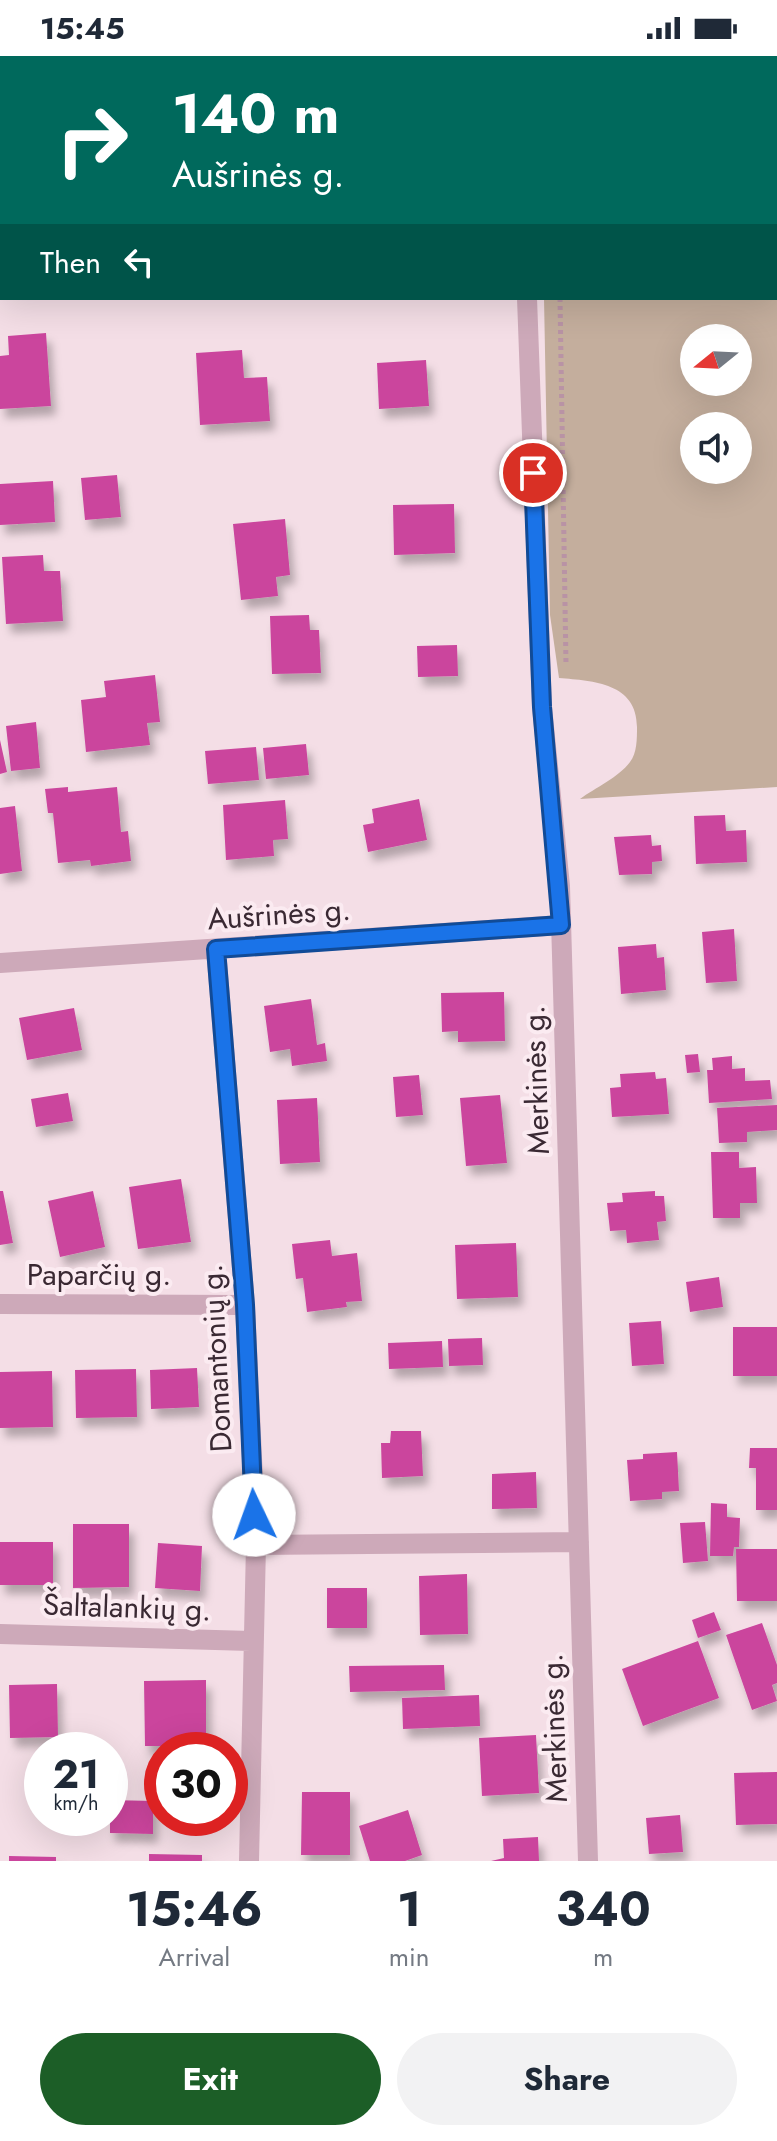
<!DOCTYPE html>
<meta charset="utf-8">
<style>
:root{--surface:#fff;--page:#f2f2f3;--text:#1f2937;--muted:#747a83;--accent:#1c5e27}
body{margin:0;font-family:Jost,sans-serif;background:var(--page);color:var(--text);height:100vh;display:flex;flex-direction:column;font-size:30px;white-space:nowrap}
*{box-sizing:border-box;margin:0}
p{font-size:26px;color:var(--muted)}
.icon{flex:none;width:44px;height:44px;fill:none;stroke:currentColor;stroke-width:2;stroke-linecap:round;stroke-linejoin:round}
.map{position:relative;height:1805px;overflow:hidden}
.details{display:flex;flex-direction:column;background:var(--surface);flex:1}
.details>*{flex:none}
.banner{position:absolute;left:0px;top:0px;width:778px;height:244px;box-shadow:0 8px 32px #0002;background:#00695c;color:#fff;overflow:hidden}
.needle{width:52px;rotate:252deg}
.buttons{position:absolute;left:680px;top:268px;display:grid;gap:16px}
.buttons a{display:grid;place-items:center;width:72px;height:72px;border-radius:50%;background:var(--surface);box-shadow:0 8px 32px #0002;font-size:40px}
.speed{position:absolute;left:24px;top:1676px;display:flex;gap:16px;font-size:40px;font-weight:700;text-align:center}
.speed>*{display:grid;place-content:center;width:104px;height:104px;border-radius:50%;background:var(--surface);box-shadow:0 8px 32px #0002;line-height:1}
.speed small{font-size:20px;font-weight:400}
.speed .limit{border:12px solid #d22;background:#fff;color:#111}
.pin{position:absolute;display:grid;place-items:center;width:68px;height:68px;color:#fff;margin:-34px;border:4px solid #fff;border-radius:50%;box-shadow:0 2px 8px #0007}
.me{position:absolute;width:88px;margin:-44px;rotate:357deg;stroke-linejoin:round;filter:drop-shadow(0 0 6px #0008)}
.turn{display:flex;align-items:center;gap:28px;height:168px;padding:0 40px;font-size:36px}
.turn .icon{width:104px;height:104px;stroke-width:2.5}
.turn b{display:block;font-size:56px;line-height:68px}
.then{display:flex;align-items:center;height:76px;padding:0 40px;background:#0003;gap:16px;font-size:30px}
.eta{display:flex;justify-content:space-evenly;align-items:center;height:136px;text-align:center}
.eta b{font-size:48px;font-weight:700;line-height:56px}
.primary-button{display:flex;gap:16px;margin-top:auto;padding:16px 40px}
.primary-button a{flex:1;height:92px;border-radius:48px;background:var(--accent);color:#fff;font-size:32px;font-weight:700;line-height:92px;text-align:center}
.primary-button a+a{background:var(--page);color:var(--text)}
.status{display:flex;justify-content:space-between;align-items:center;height:56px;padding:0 40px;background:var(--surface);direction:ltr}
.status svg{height:22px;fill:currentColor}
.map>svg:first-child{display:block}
.green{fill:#c4ae9d;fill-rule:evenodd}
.building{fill:#cb459d;filter:url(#shadow)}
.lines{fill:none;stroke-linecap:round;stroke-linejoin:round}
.path{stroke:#b993a5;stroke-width:5;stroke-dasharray:4 4;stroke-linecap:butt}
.minor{stroke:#cda9b9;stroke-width:20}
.route-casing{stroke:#114b97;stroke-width:20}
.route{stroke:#1a73e8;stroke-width:14}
.labels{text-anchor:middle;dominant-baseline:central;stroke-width:8;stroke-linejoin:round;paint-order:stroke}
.street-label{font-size:30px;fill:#3a2933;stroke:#fbebf1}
</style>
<div class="status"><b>15:45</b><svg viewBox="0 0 49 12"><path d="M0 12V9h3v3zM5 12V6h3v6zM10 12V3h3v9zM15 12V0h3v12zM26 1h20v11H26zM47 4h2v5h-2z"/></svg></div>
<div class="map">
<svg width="777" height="1805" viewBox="0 0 777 1805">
<defs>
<filter id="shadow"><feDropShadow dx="5" dy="9" stdDeviation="4" flood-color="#0004"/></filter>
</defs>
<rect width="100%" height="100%" fill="#f4dee6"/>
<path class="green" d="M539,0h238v731l-197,12c15,-11 39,-22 50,-37 7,-9 7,-23 7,-35 0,-44 -43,-46 -78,-49l-9,-63 -6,-317h232v-240zM694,282h44v44h-44zM738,370v44h-44v-44z"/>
<path class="building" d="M46,277l5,73 -51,3v-53l9,-1 -1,-19z
M242,294l2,28 23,-1 3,44 -70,4 -4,-72z
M426,304l3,46 -50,3 -2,-46z
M117,419l4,42 -36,3 -4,-42z
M53,425l2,41 -55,3v-41z
M454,448l1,49 -61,2 -1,-50z
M285,463l5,56 -14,2 2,19 -37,4 -8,-76z
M43,499l1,16h16l3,50 -57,3 -4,-67z
M309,559l1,15h9l2,43 -49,1 -2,-58z
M457,589l1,31 -40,1 -1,-31z
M155,619l5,47 -13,1 3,22 -64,7 -5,-52 25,-3 -2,-16z
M36,666l4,46 -29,3 -5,-45z
M0,684l7,32 -7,2z
M306,688l3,31 -43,4 -3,-31z
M256,691l3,33 -51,4 -3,-33z
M68,731v5l49,-5 4,45 7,-1 3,30 -40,5 -1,-6 -32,3 -5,-50h-5l-3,-24z
M419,743l8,41 -59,12 -5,-27 11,-2 -2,-14z
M285,744l3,39 -15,1 1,16 -48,4 -3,-55z
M15,750l7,65 -22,3v-66z
M725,759l1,16 20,-1 1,32 -51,2 -2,-48z
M651,779l1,11 9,-1 1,16 -10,1v12l-33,1 -5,-38z
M734,873l3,52 -31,2 -4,-51z
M656,888l1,14 7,-1 2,33 -45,4 -3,-47z
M504,936l1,49 -47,1v-11l-16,1 -1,-39z
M311,943l6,46 8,-2 2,18 -35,5 -2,-17 -20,3 -6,-46z
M74,952l8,42 -55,10 -8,-42z
M698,998l2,18 -13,1 -2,-18z
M732,1000v13l13,-1v13l25,-1 2,19 -63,4 -2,-33h6l-1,-12z
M655,1016l1,7 10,-1 3,36 -57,3 -2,-29 11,-1 -1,-13z
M419,1019l4,40 -27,2 -3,-40z
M68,1037l5,28 -37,6 -5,-28z
M500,1039l7,68 -41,3 -6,-68z
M317,1042l3,64 -40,2 -3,-64z
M777,1049v25l-30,2v10l-28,1 -2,-35z
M711,1096h28v16l17,-1 1,36h-17v15h-27z
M181,1123l10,63 -53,7 -9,-62z
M0,1135h3l10,52 -13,2z
M93,1135l12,56 -45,10 -12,-56z
M655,1135v5h9l2,25 -9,1 2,18 -32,3 -1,-13 -16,1 -3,-28 16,-1 -1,-9z
M330,1184l2,16 25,-3 5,48 -16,1 1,5 -40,5 -4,-34 -7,1 -4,-35z
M516,1187l2,54 -61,2 -2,-54z
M719,1221l4,30 -33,5 -4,-30z
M661,1265l3,43 -32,2 -3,-43z
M733,1271h44v49h-44z
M482,1282l1,27 -34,1 -1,-27z
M442,1285l1,26 -54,2 -1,-26z
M197,1312l2,39 -48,2 -1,-39z
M136,1313l1,48 -61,1 -1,-48z
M52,1315l1,56 -53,1v-56z
M391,1375h30l2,45 -41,2 -1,-35h9z
M750,1392h27v62h-21v-42h-7z
M677,1396l2,39 -17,1v7l-32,2 -3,-41 16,-1v-5z
M536,1416l1,36 -45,1v-35z
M711,1447l16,1v13l13,1 -1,29h-5l-1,9h-23z
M705,1466l3,39 -25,2 -3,-40z
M73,1468h56v63l-56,1z
M0,1486h53v43h-53z
M158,1487l44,3 -2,45 -45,-3z
M736,1493h41v52h-40z
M467,1518l1,60 -48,1 -1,-59z
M327,1532h40v40h-40z
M714,1556l7,18 -23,8 -6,-18z
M762,1567l15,42v18l-5,2 5,16 -25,9 -26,-75z
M698,1585l21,57 -76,28 -21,-57z
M444,1609l1,25 -95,2 -1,-26z
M206,1624v66h-61l-1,-65z
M57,1628l1,53 -48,1 -1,-53z
M479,1639l1,31 -77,3 -1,-31z
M536,1679l3,58 -57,3 -3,-58z
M777,1716v52l-41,1 -2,-52z
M302,1736h48v63h-49z
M110,1744l43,1v33l-43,-1z
M408,1754l14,45 -17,6h-35l-11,-35z
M680,1759l3,37 -34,2 -3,-36z
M538,1781l1,24h-48l13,-3 -1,-19z
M149,1798l53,1v6h-53z
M9,1800l47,1v4h-47z"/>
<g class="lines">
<path class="path" d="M556,0v2
M560,242l6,367"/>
<path class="minor" d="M523,0v2
M527,242l15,409 18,179 28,975
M216,893l29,356 11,240 -7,316
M0,907l561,-38
M0,1248l245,1
M256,1489l323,-3
M0,1578l251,7"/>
</g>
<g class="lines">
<defs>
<path id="route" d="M254,1459l-9,-210 -29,-356 345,-24 -19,-218 -9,-234"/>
</defs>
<use href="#route" class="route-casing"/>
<use href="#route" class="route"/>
</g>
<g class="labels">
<g class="street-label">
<text transform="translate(279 858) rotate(-4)">Aušrinės g.</text>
<text transform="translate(536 1024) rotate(-92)">Merkinės g.</text>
<text x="99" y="1218">Paparčių g.</text>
<text transform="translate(216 1302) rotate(-93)">Domantonių g.</text>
<text transform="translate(127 1551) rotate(2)">Šaltalankių g.</text>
<text transform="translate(554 1672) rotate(-92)">Merkinės g.</text>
</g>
</g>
</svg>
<div class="buttons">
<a><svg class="needle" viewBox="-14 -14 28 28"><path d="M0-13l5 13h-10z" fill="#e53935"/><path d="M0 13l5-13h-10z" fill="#747a83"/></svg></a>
<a><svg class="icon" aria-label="sound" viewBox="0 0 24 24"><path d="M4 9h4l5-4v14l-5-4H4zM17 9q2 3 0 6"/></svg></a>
</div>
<div class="speed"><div>21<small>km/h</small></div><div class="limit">30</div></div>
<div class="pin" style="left:533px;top:417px;background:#d93025"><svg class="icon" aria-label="arrive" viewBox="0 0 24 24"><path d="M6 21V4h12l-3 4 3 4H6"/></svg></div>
<svg class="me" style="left:254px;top:1459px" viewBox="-20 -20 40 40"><circle r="19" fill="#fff"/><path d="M0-13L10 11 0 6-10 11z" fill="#1a73e8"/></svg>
<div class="banner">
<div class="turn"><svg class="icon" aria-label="right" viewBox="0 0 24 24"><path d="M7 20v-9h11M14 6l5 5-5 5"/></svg><div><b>140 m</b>Aušrinės g.</div></div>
<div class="then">Then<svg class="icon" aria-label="left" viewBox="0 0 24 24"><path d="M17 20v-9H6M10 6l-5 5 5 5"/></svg></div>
</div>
</div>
<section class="details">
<div class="eta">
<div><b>15:46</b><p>Arrival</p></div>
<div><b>1</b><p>min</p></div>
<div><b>340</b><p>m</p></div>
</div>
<div class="primary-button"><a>Exit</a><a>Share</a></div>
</section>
